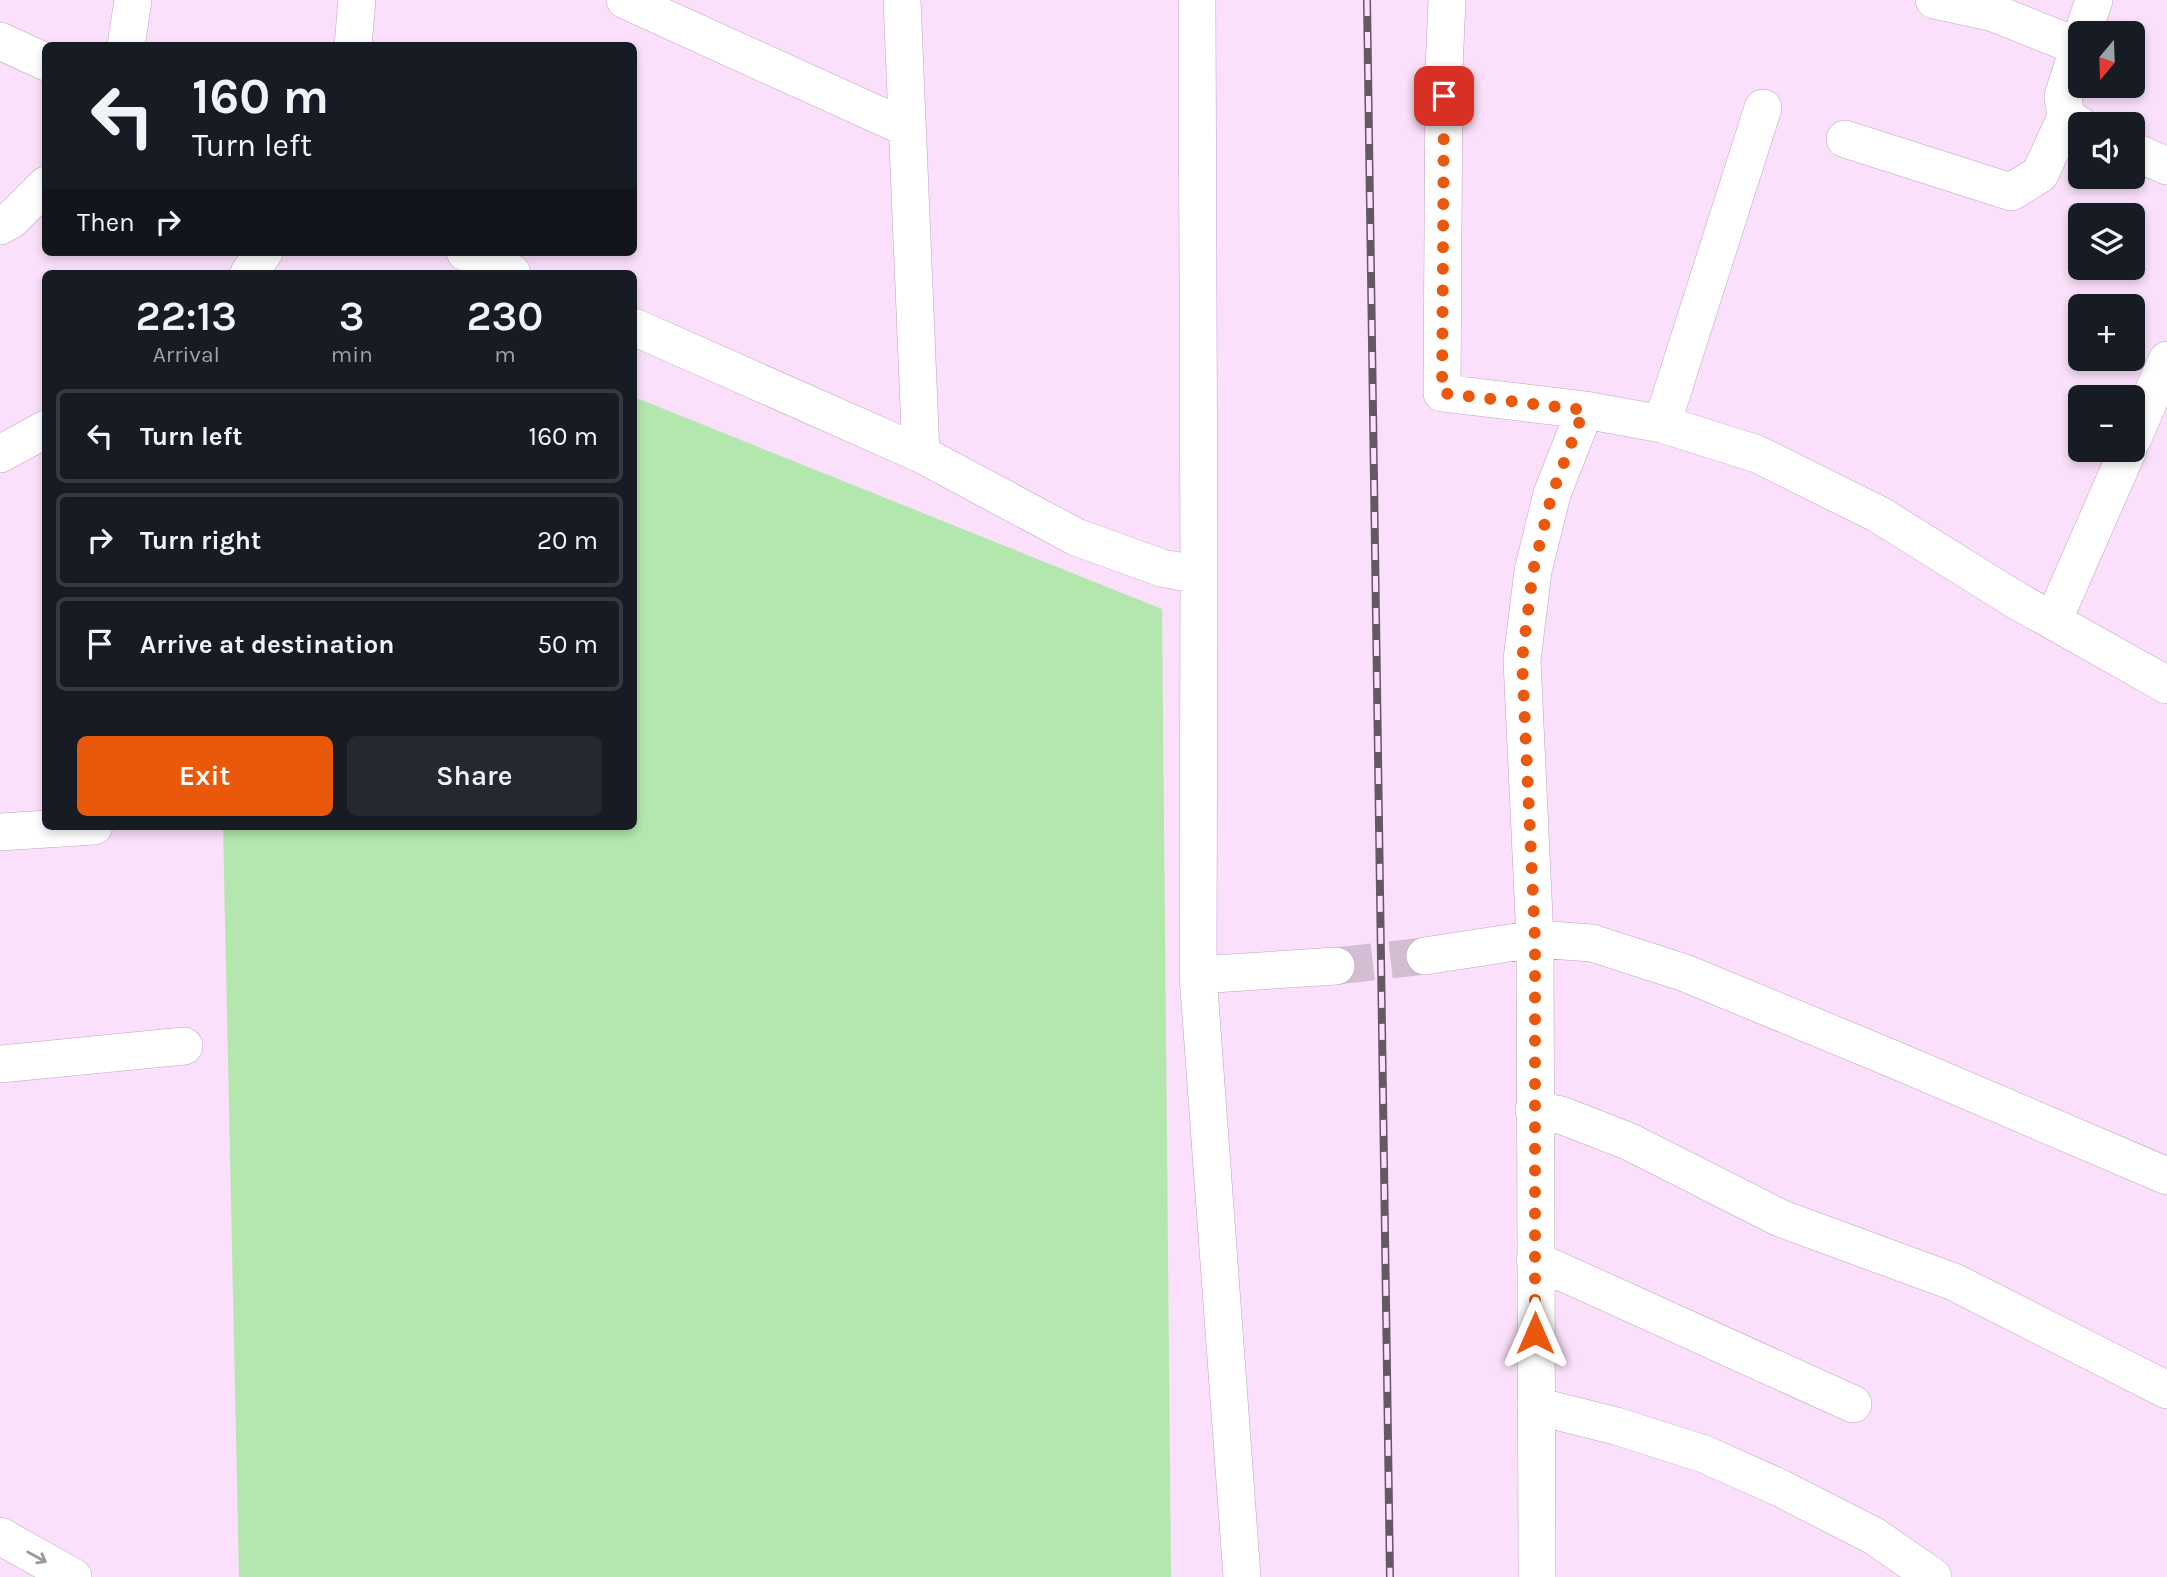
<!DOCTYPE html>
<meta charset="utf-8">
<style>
:root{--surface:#171b24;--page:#242831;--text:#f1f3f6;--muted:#9ea1a6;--line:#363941;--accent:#ea580c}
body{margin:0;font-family:Karla,sans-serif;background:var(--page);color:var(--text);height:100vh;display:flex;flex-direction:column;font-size:26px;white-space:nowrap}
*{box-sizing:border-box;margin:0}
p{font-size:23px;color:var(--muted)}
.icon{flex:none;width:38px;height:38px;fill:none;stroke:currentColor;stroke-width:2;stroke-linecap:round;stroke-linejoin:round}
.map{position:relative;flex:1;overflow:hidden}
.panel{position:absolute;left:42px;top:270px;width:595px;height:560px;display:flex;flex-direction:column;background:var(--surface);border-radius:10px;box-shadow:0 4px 10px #0003}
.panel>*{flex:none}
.top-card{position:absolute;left:42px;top:42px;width:595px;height:214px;border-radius:10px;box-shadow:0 4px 10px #0003;background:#171b24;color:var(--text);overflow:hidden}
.needle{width:46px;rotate:199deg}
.controls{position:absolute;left:2068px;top:21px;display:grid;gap:14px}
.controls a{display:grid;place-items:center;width:77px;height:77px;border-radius:10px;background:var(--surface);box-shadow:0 4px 10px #0003;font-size:35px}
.pin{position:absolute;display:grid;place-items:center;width:60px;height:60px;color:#fff;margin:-30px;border-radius:14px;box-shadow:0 4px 10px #0006}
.me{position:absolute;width:77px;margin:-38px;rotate:0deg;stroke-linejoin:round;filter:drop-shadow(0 0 5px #0008)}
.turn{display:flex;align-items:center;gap:24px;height:147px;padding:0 35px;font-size:32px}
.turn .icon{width:91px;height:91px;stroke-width:2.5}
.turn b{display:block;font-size:49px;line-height:60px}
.then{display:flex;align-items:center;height:66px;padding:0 35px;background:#0003;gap:14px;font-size:26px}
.eta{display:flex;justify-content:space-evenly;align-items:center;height:119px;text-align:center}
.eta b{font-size:42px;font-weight:600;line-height:49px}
.button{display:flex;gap:14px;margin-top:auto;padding:14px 35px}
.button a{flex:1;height:80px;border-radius:10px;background:var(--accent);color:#fff;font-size:28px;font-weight:600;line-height:80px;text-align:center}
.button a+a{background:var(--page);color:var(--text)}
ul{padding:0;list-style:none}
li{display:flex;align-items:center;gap:21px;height:94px;margin:0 14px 10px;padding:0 21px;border:4px solid var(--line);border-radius:10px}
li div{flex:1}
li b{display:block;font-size:26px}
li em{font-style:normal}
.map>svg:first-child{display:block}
.garden{fill:#b3e7ae}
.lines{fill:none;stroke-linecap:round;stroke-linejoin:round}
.minor-tunnel{stroke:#d3bdd3;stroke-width:37;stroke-dasharray:37 18;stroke-linecap:butt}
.minor-casing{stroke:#bda4bd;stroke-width:38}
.minor{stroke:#fff;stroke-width:37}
.rail-casing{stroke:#655865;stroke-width:8}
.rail{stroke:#fae0fa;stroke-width:5;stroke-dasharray:16;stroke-linecap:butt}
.oneway{stroke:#9c989c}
.route{stroke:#ea580c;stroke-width:12;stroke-dasharray:0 21.6}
</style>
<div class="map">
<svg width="2167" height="1577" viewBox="0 0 2167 1577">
<rect width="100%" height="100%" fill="#fae0fa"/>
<path class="garden" d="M634,397l528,212 9,968h-932l-16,-751h411z"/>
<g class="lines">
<path class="minor-tunnel" d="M1336,966l89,-10"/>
<defs>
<path id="minor" d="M625,0l282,128
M902,0l19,454
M1197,0l2,575
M1447,0l-3,69 -2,324 143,17 77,14 95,30 121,60 136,85 153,86
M1934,0l60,13 85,34
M2083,33l11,-33
M0,41l46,21
M2081,41l-18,55 3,21 15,9
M126,46l7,-46
M353,46l4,-46
M1845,139l166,53 29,-18 26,-57
M2133,151l34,15
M0,226l11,-6 35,-35
M465,252l47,21
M249,273l15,-21
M634,327l287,127 155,83 86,31 37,7 -1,400 44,602
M1662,424l101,-316
M2133,438l34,-78
M0,454l46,-25
M2053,621l75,-171
M0,832l94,-6
M1425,956l110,-17 57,4 93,30 215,89 267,114
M1198,975l138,-9
M0,1064l184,-18
M1534,1110l27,5 69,27 150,76 174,64 213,108
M1535,1260l318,144
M1536,1406l80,20 88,28 74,33 96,49 59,41
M0,1536l73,41
M1537,1577l-2,-638 -13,-279 11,-89 19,-77 33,-84"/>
</defs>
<use href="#minor" class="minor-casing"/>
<use href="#minor" class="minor"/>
<defs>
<path id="rail" d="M1367,0l23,1577"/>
</defs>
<use href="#rail" class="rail-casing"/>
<use href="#rail" class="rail"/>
</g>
<defs><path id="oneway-shaft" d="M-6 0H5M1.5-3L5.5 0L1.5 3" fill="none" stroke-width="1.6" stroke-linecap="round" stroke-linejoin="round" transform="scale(1.75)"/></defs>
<use class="oneway" href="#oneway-shaft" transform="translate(37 1557) rotate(29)"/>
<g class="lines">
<path class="route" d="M1444,96l-2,297 142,17 -32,84 -19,77 -11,89 13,279v394"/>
</g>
</svg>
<div class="controls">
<a><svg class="needle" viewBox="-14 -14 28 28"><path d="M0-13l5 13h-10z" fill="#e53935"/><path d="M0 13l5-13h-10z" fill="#9ea1a6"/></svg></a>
<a><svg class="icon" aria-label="sound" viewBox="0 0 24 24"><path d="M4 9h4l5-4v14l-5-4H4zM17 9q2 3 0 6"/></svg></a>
<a><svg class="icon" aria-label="layers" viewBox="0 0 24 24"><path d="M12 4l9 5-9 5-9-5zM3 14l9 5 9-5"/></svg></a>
<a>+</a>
<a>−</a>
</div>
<div class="pin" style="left:1444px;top:96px;background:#d93025"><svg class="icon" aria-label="arrive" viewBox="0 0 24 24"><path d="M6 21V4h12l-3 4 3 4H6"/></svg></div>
<svg class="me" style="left:1535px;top:1333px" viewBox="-20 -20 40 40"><path d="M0-17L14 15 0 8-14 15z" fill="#ea580c" stroke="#fff" stroke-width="4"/></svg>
<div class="top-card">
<div class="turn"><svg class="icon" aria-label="left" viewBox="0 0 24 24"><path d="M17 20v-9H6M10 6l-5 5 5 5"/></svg><div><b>160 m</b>Turn left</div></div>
<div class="then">Then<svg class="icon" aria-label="right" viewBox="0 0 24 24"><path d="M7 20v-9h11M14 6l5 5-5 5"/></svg></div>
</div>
<section class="panel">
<div class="eta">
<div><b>22:13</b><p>Arrival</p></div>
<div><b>3</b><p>min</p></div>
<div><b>230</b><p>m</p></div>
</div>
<ul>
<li><svg class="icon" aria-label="left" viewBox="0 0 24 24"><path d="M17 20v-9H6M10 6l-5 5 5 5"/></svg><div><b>Turn left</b></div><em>160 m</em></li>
<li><svg class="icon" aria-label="right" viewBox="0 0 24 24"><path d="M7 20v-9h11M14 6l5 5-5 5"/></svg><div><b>Turn right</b></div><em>20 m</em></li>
<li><svg class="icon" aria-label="arrive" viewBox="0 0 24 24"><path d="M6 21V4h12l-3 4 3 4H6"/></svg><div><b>Arrive at destination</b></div><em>50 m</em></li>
</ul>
<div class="button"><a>Exit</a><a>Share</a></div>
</section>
</div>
